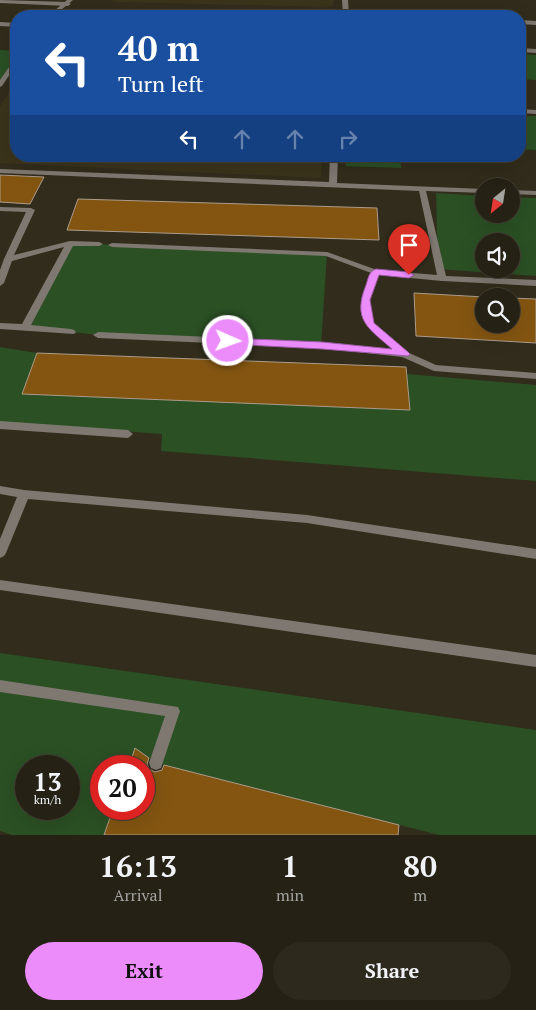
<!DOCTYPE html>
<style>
:root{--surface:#252114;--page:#2d291d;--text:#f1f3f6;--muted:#a3a3a0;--line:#423e34;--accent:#ec8cfb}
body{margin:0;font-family:"PT Serif",serif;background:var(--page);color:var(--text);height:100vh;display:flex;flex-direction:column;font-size:19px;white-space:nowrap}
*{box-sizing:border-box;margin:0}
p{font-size:16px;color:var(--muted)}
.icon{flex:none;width:28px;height:28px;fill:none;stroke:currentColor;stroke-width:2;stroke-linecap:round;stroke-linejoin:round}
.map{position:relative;height:835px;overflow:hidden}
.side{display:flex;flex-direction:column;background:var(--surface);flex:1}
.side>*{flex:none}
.top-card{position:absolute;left:10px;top:10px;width:516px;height:152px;border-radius:20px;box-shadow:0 5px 20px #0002,0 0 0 1px var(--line);background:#1a4fa0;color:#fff;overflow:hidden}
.needle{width:32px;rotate:210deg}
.controls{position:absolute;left:475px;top:178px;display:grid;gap:10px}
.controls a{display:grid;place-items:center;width:45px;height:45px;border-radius:50%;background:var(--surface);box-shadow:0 5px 20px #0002,0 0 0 1px var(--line);font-size:25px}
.speed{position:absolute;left:15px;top:755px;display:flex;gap:10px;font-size:25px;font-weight:700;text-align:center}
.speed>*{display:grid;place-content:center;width:65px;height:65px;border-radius:50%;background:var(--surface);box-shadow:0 5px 20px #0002,0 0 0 1px var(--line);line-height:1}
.speed small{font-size:12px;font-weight:400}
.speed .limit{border:8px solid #d22;background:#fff;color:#111}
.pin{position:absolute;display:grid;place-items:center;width:42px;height:42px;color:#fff;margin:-51px -21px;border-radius:50% 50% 50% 0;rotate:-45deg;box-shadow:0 0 5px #0007}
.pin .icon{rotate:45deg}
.me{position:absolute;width:55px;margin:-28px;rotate:92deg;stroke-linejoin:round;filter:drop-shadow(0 0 4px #0008)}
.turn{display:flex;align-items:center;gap:18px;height:105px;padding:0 25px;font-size:22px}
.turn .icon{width:65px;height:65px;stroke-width:2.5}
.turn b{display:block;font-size:35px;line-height:42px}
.lanes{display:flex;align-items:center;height:48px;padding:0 25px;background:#0003;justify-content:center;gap:25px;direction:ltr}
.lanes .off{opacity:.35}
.eta{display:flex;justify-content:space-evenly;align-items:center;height:85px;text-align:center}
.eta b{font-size:30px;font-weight:700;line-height:35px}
.cta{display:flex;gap:10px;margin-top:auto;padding:10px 25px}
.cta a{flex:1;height:58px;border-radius:30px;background:var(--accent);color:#111;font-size:20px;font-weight:700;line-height:58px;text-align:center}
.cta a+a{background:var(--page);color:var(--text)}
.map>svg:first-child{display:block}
.built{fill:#3b341c}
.green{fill:#2b5024;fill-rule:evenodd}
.building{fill:#835511;stroke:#ab9c8c}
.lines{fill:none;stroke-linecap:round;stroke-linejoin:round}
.lane{fill:#7e7871;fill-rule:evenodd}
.street{fill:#7e7871;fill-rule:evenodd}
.route{fill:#ec8cfb;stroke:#995ba3}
</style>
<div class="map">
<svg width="536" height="835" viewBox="0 0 536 835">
<rect width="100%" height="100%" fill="#312c1b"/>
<path class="built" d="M110,0h224l-2,7 -217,-5z
M16,80v76h306l-1,22 -321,-15v-56z"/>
<path class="green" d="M0,50l16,1v10l-13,20h-3z
M520,54l16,1v25l-16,-1z
M520,116h16v34l-16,-1z
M345,156h55l1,12 -55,-2z
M436,193l48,3v18h27v-17l25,1v78l-98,-7zM484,241h27v28h-27z
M70,243l257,11 -6,91 -223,-10 -73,-8z
M0,347l37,6 -15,41 388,15 -3,-35 129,11v96l-375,-30 1,-17 -162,-12z
M0,653l536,77v105h-97l-283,-72 -20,-14 -7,17h-28v43h12l-9,26h-92l-12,-4zM26,766h43v43h-43z"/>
<path class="building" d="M0,175l44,2 -14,27 -30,-2z
M78,199l299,9 2,32 -312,-10z
M414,293l70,4v27h27v-26l25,1v44l-120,-7z
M37,353l369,14 4,43 -388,-16z
M135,748l14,10 -2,6 2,5 6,3 7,-2 2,-5 235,60 -1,10h-294l9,-26h31v-43h-15z"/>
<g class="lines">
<path class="lane" d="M0,0l68,2 3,2 -3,2 -68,-3z
M342,0h6l1,16h-6z
M0,22l16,1v4l-16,-1z
M520,48l16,1v4l-16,-1z
M8,72h8v4l-10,-1v-2z
M520,109l16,1v4l-16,-1z
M330,156h8l-1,27 147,6v4l-58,-2 20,85 90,4v6l-94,-5 -63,-6 -10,25 5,23 33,29 29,13 100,8v6l-102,-8 -32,-14 -81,-9 -223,-10 -5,-3 5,-3 223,10 72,8 -27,-26 -5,-24 10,-27 -45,-17 -214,-9 -4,-2 4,-2 215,9 50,18 60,5 -18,-84 -419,-18v-4l329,13z
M511,190l25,1v4l-25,-1z
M0,207l31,1 4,2 -21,45 56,-14 29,1 4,2 -4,2h-26l-42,79 40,4 3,1 2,2 -2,2 -74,-5v-6l22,1 42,-77 -52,14 -8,22 -4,3v-16l4,-11 22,-47 -26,-1z
M0,421l128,9 5,4 -5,4 -128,-9z
M0,486l24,4 283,25 229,34v10l-229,-36 -279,-24 -22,54 -2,3 -4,2v-19l17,-42 -17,-3z
M0,580l536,75v12l-536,-77z
M0,680l178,27 2,4 -19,57 -5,2 -5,-2 -2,-5 16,-47 -165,-24z"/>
<path class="street" d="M67,0h6l-12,10 190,4 3,2h-71l-129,-3v-2z
M520,20l16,1v4l-16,-1z
M16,59v6l-14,21 -2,1v-7l14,-20z"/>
</g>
<path class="route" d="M376,269l33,3 5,3 -5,3 -30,-3 -9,25 4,23 34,29 2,2 -2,2 -86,-7 -94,-5 -5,-3 5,-3 94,4 70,7c-24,-21 -40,-29 -26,-64 2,-6 3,-14 10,-16z"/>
</svg>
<div class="controls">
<a><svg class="needle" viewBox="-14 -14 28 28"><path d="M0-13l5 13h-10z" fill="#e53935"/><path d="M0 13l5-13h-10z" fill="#a3a3a0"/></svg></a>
<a><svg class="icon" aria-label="sound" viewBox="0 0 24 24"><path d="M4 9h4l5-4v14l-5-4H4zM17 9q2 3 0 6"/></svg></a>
<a><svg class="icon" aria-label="search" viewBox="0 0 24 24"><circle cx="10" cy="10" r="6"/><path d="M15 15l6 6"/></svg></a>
</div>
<div class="speed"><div>13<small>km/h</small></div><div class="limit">20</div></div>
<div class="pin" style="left:409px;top:275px;background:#d93025"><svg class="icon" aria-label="arrive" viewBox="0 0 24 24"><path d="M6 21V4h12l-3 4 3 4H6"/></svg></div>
<svg class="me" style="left:228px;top:341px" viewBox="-20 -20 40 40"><circle r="17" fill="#ec8cfb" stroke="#fff" stroke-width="3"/><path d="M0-11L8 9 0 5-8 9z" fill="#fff"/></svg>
<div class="top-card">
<div class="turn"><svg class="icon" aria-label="left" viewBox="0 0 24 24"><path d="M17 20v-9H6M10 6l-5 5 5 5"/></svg><div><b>40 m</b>Turn left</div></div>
<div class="lanes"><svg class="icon" aria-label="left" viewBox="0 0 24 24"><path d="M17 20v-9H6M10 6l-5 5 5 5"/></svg><svg class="icon off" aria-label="ahead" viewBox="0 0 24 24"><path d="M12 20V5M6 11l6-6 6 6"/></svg><svg class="icon off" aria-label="ahead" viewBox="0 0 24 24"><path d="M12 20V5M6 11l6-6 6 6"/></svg><svg class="icon off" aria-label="right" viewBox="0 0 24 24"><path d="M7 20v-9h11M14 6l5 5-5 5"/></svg></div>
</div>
</div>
<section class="side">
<div class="eta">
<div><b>16:13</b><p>Arrival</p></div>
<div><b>1</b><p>min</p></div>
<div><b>80</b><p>m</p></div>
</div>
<div class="cta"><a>Exit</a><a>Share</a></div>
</section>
